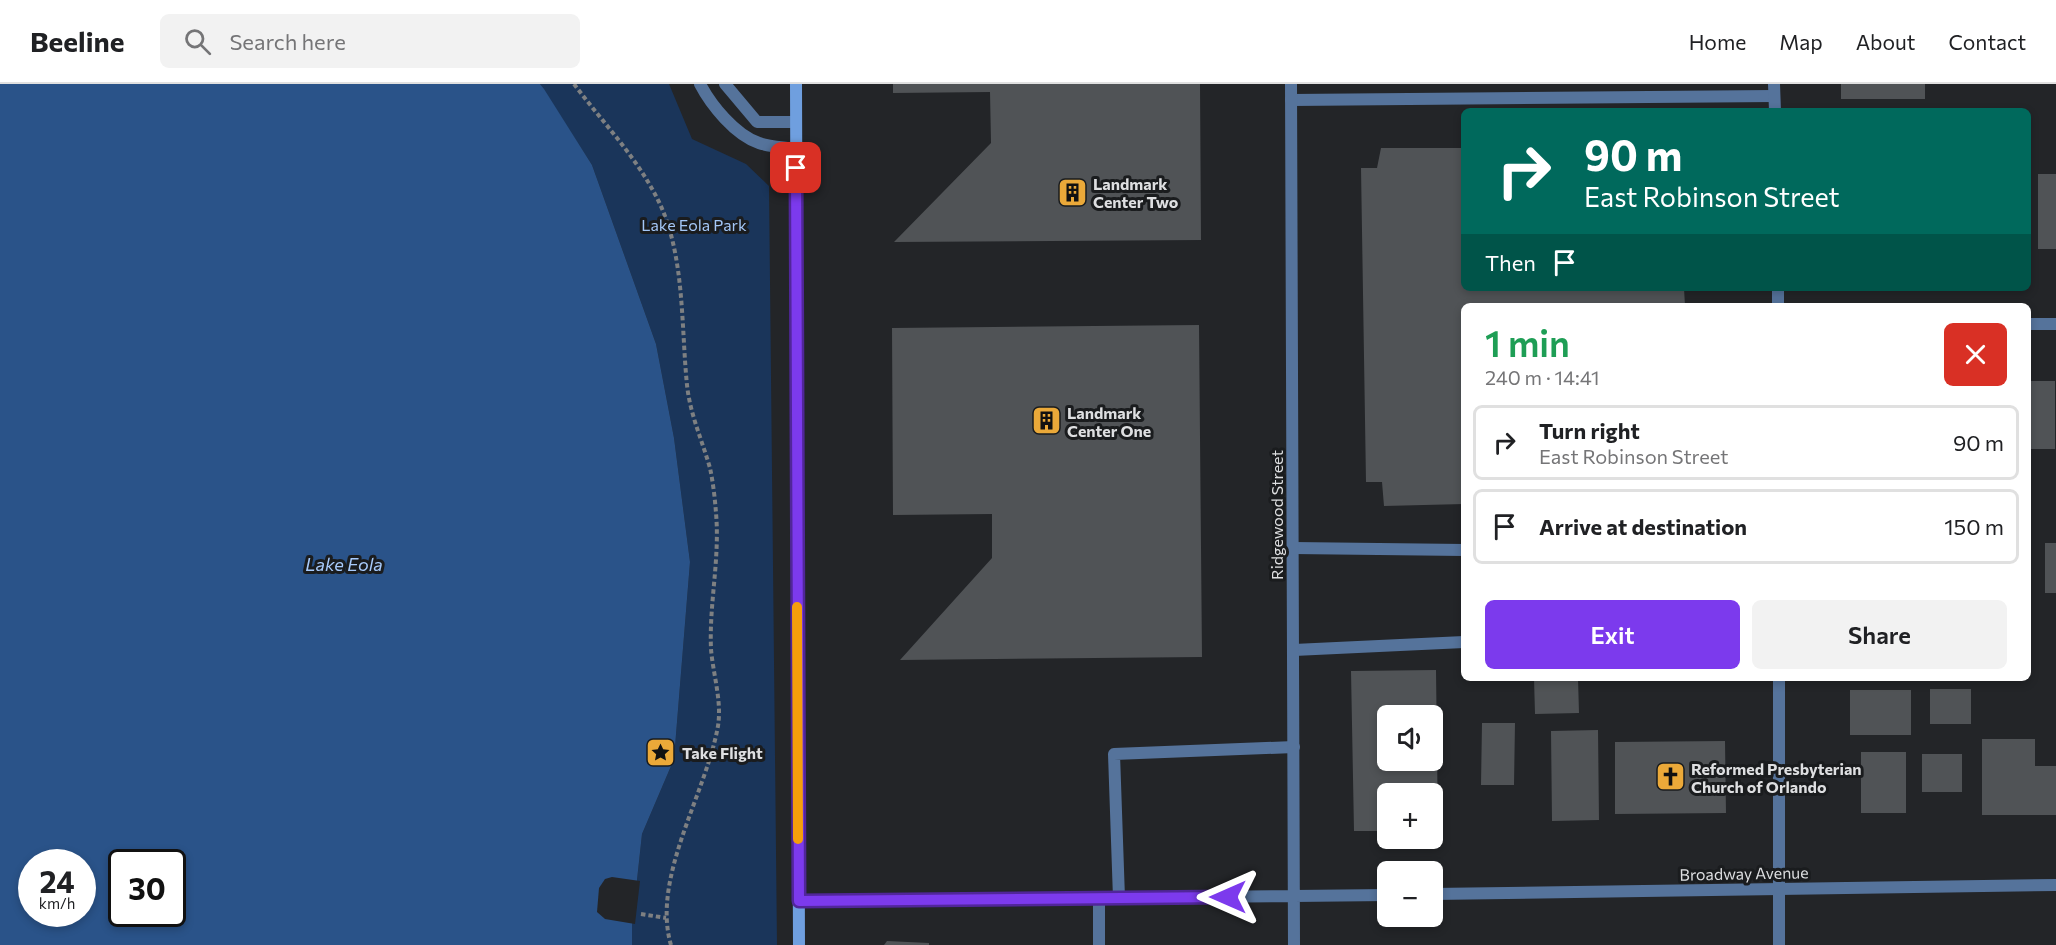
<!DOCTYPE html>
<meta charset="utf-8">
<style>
:root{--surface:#fff;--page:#f2f2f2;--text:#202124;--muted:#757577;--line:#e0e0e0;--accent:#7c3aed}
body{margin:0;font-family:Commissioner,sans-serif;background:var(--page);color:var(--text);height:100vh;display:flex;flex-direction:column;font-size:22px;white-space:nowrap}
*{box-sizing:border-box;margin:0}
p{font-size:20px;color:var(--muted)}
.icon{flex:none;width:33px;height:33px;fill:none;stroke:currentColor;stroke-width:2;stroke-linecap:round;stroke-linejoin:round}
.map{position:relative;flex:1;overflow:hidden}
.drawer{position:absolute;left:1461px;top:219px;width:570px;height:378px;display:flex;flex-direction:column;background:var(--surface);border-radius:9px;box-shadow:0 3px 9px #0003}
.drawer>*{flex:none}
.hud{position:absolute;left:1461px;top:24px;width:570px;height:183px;border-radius:9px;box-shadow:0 3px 9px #0003;background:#00695c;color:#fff;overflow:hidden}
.buttons{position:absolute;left:1377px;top:621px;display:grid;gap:12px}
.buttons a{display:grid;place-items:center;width:66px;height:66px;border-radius:9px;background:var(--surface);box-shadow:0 3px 9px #0003;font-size:30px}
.speed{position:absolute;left:18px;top:765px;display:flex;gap:12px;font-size:30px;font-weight:700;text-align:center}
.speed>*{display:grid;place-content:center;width:78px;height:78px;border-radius:50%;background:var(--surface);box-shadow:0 3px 9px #0003;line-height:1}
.speed small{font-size:15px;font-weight:400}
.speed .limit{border:3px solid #111;border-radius:9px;background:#fff;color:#111}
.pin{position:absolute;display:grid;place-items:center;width:51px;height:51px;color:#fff;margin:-26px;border-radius:12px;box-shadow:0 3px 9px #0006}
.me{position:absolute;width:66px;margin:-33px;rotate:270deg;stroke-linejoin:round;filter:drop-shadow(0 0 4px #0008)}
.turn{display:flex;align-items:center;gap:21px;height:126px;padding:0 24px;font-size:27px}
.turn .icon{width:78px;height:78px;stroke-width:2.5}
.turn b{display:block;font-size:42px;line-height:51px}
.then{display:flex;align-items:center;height:57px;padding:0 24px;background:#0003;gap:12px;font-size:22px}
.round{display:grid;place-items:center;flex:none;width:63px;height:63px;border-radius:9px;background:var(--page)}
.overview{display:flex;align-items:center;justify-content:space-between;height:102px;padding:0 24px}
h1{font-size:36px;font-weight:600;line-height:45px;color:#1e9e55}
.button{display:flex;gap:12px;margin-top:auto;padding:12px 24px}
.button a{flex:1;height:69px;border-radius:9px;background:var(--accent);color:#fff;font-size:24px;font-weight:600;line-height:69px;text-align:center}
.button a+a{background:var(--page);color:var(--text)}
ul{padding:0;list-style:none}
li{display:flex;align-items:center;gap:18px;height:75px;margin:0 12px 9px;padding:0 12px;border:3px solid var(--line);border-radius:9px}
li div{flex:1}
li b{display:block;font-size:22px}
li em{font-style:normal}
header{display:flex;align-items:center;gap:36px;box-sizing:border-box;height:84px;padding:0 30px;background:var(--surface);border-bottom:2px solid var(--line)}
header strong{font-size:28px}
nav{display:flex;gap:33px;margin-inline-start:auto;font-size:21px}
.search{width:420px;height:54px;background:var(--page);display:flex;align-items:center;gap:15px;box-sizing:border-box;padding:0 21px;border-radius:9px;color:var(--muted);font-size:22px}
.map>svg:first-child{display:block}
.green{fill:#1a355a}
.water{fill:#2a5389;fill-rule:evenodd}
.pier{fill:#232528}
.building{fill:#505356;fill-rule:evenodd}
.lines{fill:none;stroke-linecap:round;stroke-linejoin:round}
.path{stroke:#7e8082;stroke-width:4;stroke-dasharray:4.5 3;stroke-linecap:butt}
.service{stroke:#55739b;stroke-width:12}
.minor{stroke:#55739b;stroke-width:12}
.tertiary{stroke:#55739b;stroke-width:12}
.secondary{stroke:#6f9fdf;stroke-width:12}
.route-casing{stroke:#51269a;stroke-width:15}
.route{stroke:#7c3aed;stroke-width:10}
.slow{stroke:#f59e0b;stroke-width:10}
.labels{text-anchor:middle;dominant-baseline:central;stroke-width:6;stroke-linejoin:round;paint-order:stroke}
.poi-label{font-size:16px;font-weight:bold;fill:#dedfe1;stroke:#1a1c1e;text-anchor:start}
.park-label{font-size:16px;fill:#a4c7f7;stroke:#1a1c1e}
.street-label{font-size:16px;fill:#dedfe1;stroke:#1a1c1e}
.water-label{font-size:18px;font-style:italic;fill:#a8cbfc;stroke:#1a1c1e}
</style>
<header>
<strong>Beeline</strong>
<div class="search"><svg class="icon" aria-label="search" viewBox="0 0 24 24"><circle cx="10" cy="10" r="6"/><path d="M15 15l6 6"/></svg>Search here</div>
<nav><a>Home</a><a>Map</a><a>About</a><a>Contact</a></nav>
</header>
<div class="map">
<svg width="2056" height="861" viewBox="0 0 2056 861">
<rect width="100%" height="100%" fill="#232528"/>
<path class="green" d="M540,0h129l23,55 54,25 23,22 8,759h-145v-19l10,-92 32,-75 16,-197 -16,-124 -18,-94 -64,-179z"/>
<path class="water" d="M0,0h540l4,5 48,76 64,179 18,94 16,124 -16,197 -32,75 -10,92v19h-632zM32,778h50v52h-50zM122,778h50v52h-50z"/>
<path class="pier" d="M612,793l28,4 -5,43 -30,-5 -8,-7 2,-24 6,-9z"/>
<path class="building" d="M893,0h307l1,156 -307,2 97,-99 -1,-51 -97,1z
M1841,0h84v15h-84z
M1381,64h83v140h220l1,18h-221v198l-80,2 -2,-24h-16l-5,-314h16z
M2038,90h18v75h-18z
M1199,241l3,332 -302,3 92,-102v-44l-99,1 -1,-187z
M2028,297h27v68h-27z
M2045,459h11v50h-11z
M1436,586l2,161h-6v-37h-44v37h-34l-3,-160zM1388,632h44v44h-44z
M1534,594h44l1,35 -44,1z
M1930,605h41v35h-41z
M1850,606h61v45h-61z
M1482,639h33l-1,62h-33z
M1598,646l1,90 -47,1 -1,-90z
M1982,655h53v27h21v49h-74z
M1725,657l1,72 -111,1v-72z
M1861,668h45v61h-45z
M1922,670h40v38h-40z
M887,857l42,2v2h-45z"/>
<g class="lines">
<path class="path" d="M574,0c29,39 63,73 85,118 26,54 22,124 28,183 3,29 15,55 23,83 3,14 5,31 6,45 4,46 -7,91 -5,136 2,25 11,52 7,77 -12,68 -67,152 -47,219
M641,830l25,4"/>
<path class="service" d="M700,0c11,21 35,51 59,59 11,4 25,4 37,6
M725,0l32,38h39
M1291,16l483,-4
M1293,464l171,2
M1294,566l170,-8
M1119,814l-5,-144 180,-7
M1099,861v-47"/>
<path class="minor" d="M1291,0l3,861
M2028,240h28
M1432,810l624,-9
M799,817l589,-6"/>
<path class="tertiary" d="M1774,0l1,27
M1778,204v18
M1779,594v267"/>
<path class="secondary" d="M796,0l3,861"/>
</g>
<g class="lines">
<defs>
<path id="route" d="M796,84l3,733 429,-4"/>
</defs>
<use href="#route" class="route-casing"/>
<use href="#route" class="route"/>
<path class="slow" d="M797,523l1,232"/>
</g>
<defs>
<symbol id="building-square" viewBox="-11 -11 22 22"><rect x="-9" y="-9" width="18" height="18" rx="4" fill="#eba939" stroke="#1a1c1e"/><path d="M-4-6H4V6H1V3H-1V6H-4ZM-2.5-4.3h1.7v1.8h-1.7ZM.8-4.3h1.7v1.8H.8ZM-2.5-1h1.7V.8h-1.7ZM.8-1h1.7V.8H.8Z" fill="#111"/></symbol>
<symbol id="sight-square" viewBox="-11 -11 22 22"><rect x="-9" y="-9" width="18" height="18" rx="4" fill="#eba939" stroke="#1a1c1e"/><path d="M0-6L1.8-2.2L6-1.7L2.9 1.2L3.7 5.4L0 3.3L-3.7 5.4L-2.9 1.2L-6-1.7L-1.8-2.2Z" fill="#111"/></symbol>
<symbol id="church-square" viewBox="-11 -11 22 22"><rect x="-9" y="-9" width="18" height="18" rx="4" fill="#eba939" stroke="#1a1c1e"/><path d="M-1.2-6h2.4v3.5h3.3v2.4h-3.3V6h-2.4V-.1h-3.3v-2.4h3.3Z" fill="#111"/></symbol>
</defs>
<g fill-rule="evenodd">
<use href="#building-square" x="1056" y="92" width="33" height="33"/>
<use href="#building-square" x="1030" y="320" width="33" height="33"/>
<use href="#sight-square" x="644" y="652" width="33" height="33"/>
<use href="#church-square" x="1654" y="676" width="33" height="33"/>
</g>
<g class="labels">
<g class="poi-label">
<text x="1093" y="99">Landmark<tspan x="1093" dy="18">Center Two</tspan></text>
<text x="1067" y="328">Landmark<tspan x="1067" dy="18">Center One</tspan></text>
<text x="682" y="668">Take Flight</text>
<text x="1691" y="684">Reformed Presbyterian<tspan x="1691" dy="18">Church of Orlando</tspan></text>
</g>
<g class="park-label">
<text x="694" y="140">Lake Eola Park</text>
</g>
<g class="street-label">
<text transform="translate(1276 431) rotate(-90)">Ridgewood Street</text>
<text transform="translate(1744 789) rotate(-1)">Broadway Avenue</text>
</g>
<g class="water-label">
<text x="344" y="480">Lake Eola</text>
</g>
</g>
</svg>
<div class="buttons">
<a><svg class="icon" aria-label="sound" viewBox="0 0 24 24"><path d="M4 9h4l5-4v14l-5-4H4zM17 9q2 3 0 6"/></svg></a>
<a>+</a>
<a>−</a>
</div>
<div class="speed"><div>24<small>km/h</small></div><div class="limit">30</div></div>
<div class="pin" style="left:796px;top:84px;background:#d93025"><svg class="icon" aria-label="arrive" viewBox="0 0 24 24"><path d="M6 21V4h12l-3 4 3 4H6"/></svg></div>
<svg class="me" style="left:1228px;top:813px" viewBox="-20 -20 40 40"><path d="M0-17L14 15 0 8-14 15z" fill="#7c3aed" stroke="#fff" stroke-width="4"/></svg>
<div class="hud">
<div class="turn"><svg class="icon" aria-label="right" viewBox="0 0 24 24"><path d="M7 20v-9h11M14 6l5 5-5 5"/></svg><div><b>90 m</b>East Robinson Street</div></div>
<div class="then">Then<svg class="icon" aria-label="arrive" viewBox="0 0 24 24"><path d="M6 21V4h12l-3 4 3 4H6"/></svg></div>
</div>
<section class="drawer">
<div class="overview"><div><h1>1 min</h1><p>240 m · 14:41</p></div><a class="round" style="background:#d93025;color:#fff"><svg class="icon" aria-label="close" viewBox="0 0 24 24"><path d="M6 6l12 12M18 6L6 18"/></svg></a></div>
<ul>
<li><svg class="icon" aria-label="right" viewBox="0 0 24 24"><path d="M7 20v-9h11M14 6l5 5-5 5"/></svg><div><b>Turn right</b><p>East Robinson Street</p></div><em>90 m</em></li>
<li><svg class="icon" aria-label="arrive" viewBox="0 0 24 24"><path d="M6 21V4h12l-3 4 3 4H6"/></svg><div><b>Arrive at destination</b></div><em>150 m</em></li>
</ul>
<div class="button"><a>Exit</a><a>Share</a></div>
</section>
</div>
